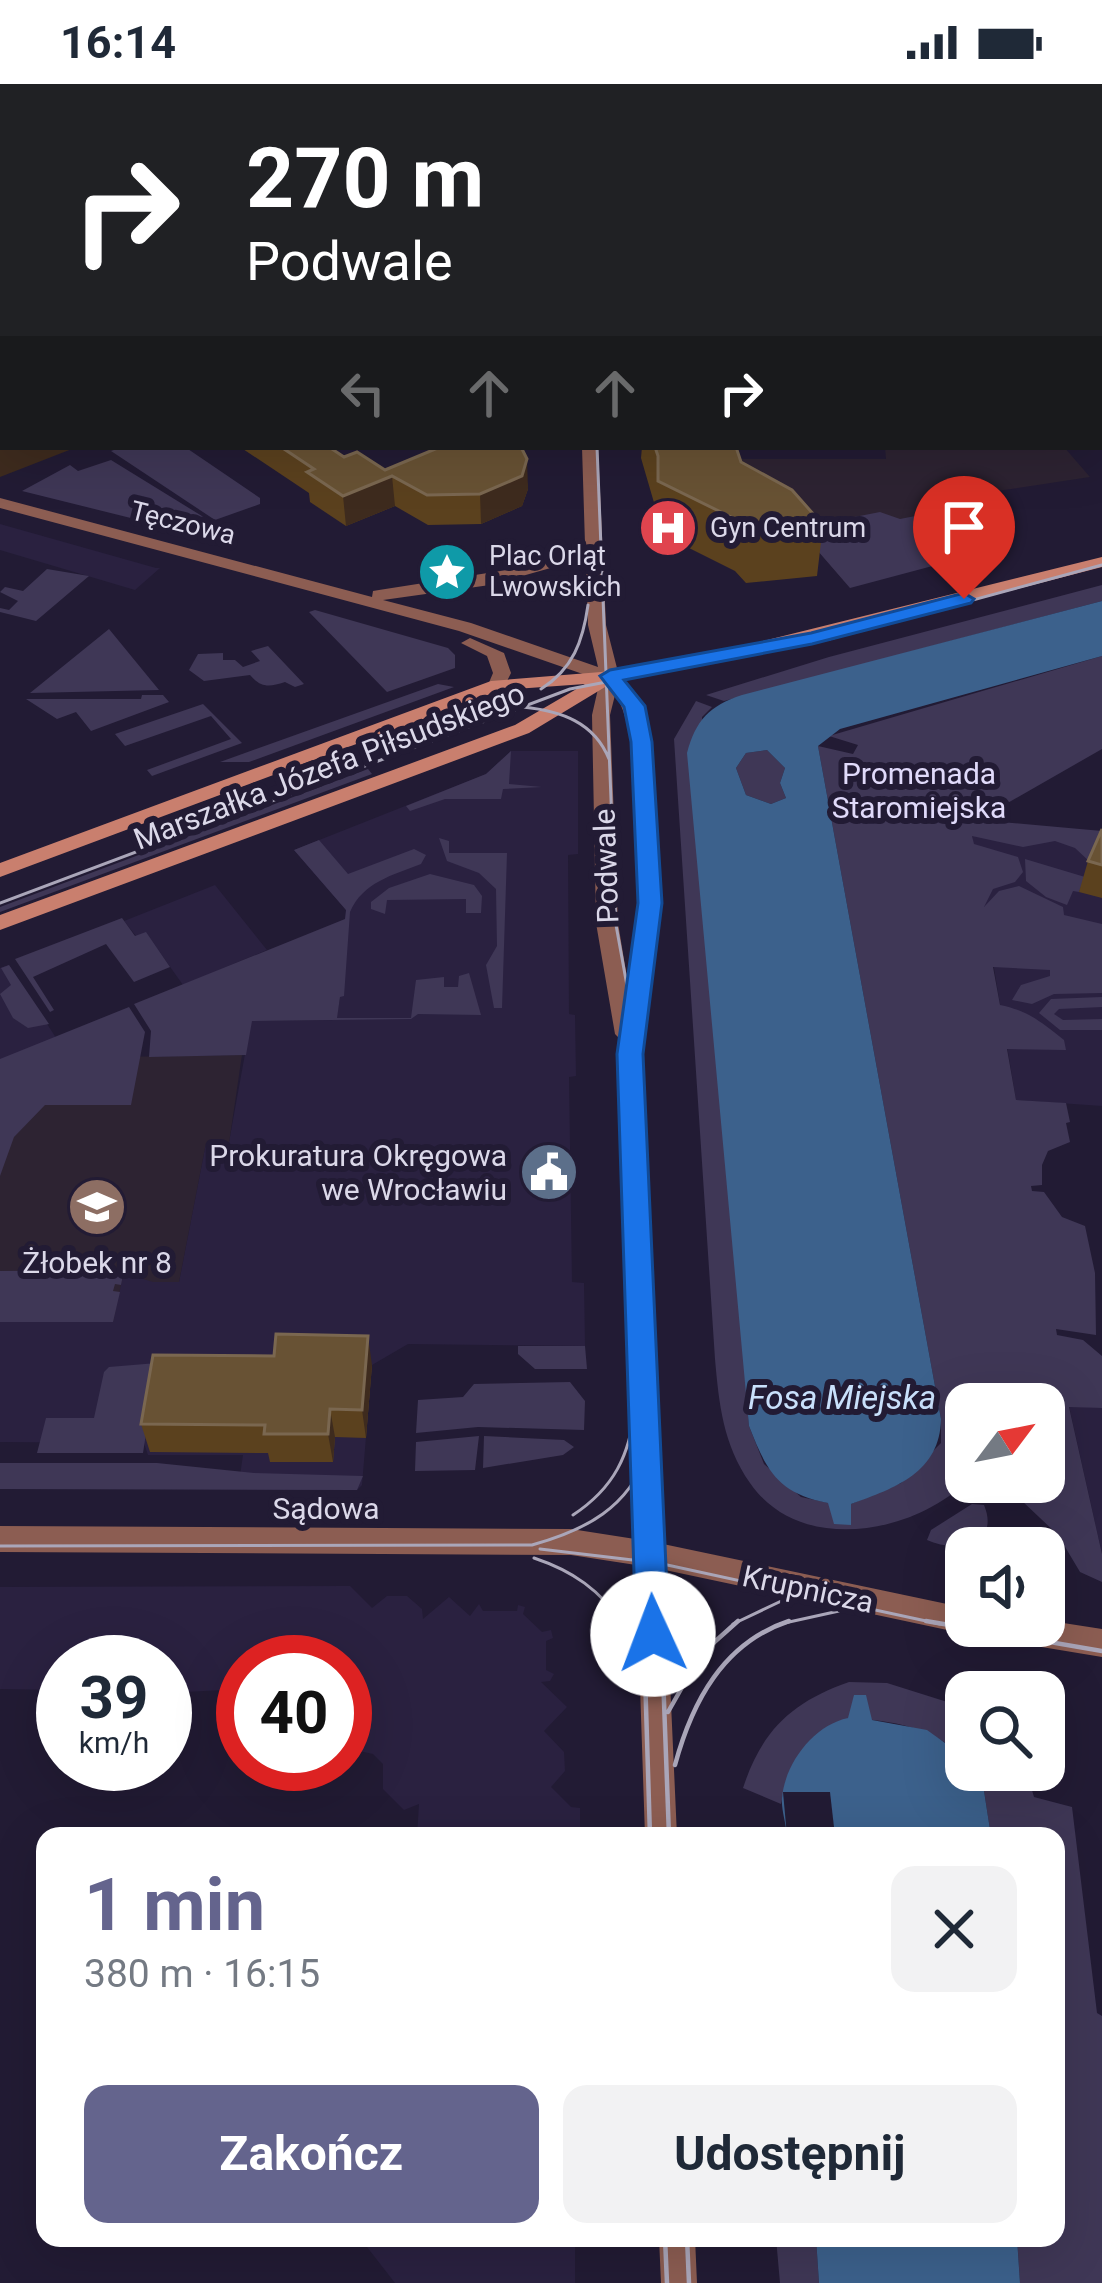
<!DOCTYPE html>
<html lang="pl">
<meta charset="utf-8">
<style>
:root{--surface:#fff;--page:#f2f2f3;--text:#1f2937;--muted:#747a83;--accent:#64648d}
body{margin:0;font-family:Roboto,sans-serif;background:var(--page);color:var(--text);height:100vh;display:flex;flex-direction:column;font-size:45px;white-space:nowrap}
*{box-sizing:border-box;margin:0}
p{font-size:39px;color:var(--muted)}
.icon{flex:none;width:66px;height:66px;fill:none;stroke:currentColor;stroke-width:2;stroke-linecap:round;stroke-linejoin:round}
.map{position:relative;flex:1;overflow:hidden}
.drawer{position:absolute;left:36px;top:1743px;width:1029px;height:420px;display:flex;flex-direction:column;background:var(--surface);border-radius:24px;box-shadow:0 12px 48px #0002}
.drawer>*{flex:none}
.banner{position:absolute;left:0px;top:0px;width:1104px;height:366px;box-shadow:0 12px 48px #0002;background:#202124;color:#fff;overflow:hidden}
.needle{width:78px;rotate:58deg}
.fabs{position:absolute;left:945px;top:1299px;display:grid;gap:24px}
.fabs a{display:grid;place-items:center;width:120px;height:120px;border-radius:24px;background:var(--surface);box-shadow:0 12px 48px #0002;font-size:60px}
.speed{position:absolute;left:36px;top:1551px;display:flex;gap:24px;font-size:60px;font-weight:700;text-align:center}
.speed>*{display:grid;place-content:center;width:156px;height:156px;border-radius:50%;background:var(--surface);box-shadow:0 12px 48px #0002;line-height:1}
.speed small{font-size:30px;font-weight:400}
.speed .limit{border:18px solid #d22;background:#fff;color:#111}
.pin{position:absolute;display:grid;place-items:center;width:102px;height:102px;color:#fff;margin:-123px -51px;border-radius:50% 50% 50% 0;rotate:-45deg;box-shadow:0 0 12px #0007}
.pin .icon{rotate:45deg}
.me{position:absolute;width:132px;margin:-66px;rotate:358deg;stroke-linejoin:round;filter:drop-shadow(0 0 9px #0008)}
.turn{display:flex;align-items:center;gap:42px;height:252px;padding:0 48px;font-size:54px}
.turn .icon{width:156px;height:156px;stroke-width:2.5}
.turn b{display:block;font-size:84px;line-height:102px}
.lanes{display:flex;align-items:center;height:114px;padding:0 48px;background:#0003;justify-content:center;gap:60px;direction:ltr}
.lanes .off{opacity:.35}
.round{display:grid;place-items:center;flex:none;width:126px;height:126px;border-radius:24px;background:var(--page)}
.overview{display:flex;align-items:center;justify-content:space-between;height:204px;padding:0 48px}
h1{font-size:72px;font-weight:700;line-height:90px;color:var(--accent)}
.cta{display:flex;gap:24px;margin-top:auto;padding:24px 48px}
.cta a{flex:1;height:138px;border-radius:24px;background:var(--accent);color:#fff;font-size:48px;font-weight:700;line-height:138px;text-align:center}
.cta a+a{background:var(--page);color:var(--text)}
.status{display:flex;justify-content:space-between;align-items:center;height:84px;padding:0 60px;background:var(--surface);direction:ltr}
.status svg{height:33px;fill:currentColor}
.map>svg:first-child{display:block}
.built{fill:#2a2140}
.education{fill:#2d2332}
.green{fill:#3f3756}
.water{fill:#3c618c;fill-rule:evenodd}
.pier{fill:#221b34}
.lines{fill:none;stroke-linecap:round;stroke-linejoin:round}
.minor{fill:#8c5d52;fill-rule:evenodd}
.tertiary{fill:#8c5d52;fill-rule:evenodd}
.secondary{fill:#c97f6e;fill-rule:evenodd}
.tram-far1{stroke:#aaa6b9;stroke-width:3}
.tram{stroke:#aaa6b9;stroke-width:4.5}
.wall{fill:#5b411e}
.shaded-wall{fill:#3e2b1e}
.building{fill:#685234;stroke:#7a6750;stroke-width:3}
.route{fill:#1a73e8;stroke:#114b97;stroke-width:3}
.labels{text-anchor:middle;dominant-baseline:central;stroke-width:12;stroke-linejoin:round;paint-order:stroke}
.far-street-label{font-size:27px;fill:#dbd8e9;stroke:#221b34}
.far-poi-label{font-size:27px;fill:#dbd8e9;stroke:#221b34;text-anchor:start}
.street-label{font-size:30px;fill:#dbd8e9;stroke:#221b34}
.park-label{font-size:30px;fill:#e0dafa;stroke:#221b34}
.poi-label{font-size:30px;fill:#dbd8e9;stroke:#221b34;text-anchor:end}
.water-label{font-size:33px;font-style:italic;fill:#c9e0fb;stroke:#221b34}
</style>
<div class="status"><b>16:14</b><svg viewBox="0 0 49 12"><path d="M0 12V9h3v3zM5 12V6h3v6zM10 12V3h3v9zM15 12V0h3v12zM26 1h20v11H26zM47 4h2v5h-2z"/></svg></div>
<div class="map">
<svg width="1102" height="2199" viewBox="0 0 1102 2199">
<rect width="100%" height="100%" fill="#221b34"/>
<path class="built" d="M0,440l156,44h4l-25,22 -135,-40z
M511,667h67v103l-10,1 1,159 6,1 1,61 -7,1 3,205 12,1 1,63 -177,-2 -36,21 -10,120 -5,5 -119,-1 5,-34h-95l-4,-12 -144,-1v-120h112l12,-52 55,12 27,-139 23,-1 22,-121 85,-1 8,-45 2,-65 -52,-60 192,-76z
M970,740l132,7v275l-86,-6z
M215,801l52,65 -84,35 -37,-52 -10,3 -12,-15z
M9,881l60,93 -69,20v-110z
M1069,1322l33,2v146z
M350,1502l22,22 15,-12h20l15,13 1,10 26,-22 21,19 9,-12 4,7h34l1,-6 7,2 -2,7 19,18 9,-2 2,8 -7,3v29l8,4 -4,7 -9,1 26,25 -23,24 20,21 1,19 -14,16 20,20 9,1v28h-163l2,-32 -15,6 -21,-21v-25l-10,-10 -28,-6v-86h-102v27l-78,4v-31h-102v28l-63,-1v-102z
M360,2154h215v45h-180z"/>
<path class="education" d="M885,363h179l26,30 -119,18 33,45 -160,41 -105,-122h147z
M242,971l-13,88h-23l-27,139h-26l-10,-3 1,-7 -20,-1 -11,51h-113v-244l50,-20z"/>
<path class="green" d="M122,363h63l75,51v6l-45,16 -104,-69z
M111,376l99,61 -39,7 -149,-37 48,-26 8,6z
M976,420l28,36 -9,2 5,6 -150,40 -52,-60 82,-16 20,7z
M47,485l42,7 -53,45 -36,-9v-4l9,2 9,-9 -18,-9 5,-5 18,4z
M1102,501v16l-378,100 -18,-6 123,-38z
M315,526l133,38 7,7v13l-68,24 -78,-80z
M109,545l50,61 -129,3z
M268,562l36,38 -9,3 -10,-5c-16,5 -24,6 -35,-7l-46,6 -15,-11 9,-16 25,-1v7h12l8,7 17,-6 -9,-10z
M1102,572v93l-124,71 124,11 -11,32 -16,-15 -20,-7 -32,6 -51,-11 2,8 44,13 5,15 -8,10 -22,7 -9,18 15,-16 20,-5 44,21 1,8 38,9v69l-48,1 -22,10 -20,-4 9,-15 29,-9v-6l-57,-3 7,38c29,6 41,17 64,35l2,10 -59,-1 9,51 50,3 4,19 -4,1 4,19 -22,9 -6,14v20l-11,1 1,5 12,1 18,25 23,9 10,47 1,62 -40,-6 1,6 26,5 19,16v52l-33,-1 33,147v28l-22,-10 -22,-37 -56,-53h42v-78h-78v78c-54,52 -166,73 -216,1 -27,-39 -31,-79 -35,-124l-41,-620 22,-38 16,6 -10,10 47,709 15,38 37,33 28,6 22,21v-20l50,-21 40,-40v-24l-123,-673 35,8 5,-9 -29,-9z
M438,600l16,3 -205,75h-29z
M142,611h21l6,7 -78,29 -15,-19 -19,7 -31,-20h115z
M203,620l39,39 -90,33 -5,-6 84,-31 -20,-23 -86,30 -10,-12z
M767,666l18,18 -5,15 6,15 -15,6 -25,-9 -10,-27 10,-15z
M511,667l-2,33 33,3 -39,2 -2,10h-56l-35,12 -4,-5 80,-32z
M368,685l4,5 -372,138v-5z
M439,754l10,3v12h58l-5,155h-8l-8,-43 11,-19 -1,-57 -17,-16 -32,-12z
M319,756l29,34 66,-25 12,6 -5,9c-28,11 -58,18 -71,48l-6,84 -4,1 -3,21h74l5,-38 28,-3v10h14l1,-11 10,-3 12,42 -63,-1 -7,5 -159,2 -6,34 -97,2 2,-26 -17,-27 211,-85 1,-9 -52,-60z
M1025,775l60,18 -6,15 -6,-1 -6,14 -21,-8 -20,-16z
M430,790l44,11 8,11 -1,17h-15v-14l-79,1 -2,14 -14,-5v-7l18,-14z
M122,834l13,18 11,-4 24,35 -36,15 -28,-38 -73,33 21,33 -4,2 -35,-53z
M9,881l40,59 -21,4 -15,-10 -13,-24 11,-9 -10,-17z
M1102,913v10l-43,2 -5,5 9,6 39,-1v11h-42l-21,-17 12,-14z
M129,923l16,25 -14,73h-86l-31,32 -14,39v-117z
M124,1186l-3,15 -6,-1 -2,7 7,1 -7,30h-113v-51z
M518,1262h67l2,23h-52l-17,-15z
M157,1279l-14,90h-106l9,-35h48l10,-46 5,-5z
M570,1298l15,19 -1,29 -106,-3 -62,6 2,-33 45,-3 11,-13z
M479,1352l-4,34 -60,1 1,-29z
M484,1352l80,4 10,7 -11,8 -80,13z
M0,1379h157l97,10 109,3 -6,14 -357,-1z
M972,1420l12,1c17,41 -29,48 -57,35l4,-10z
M849,1598l38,1 73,23 6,4v48c-37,-32 -71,-37 -118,-40l-62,63 -5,23 -38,-16c19,-58 49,-86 106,-106z
M974,1686h52l8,27 38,10 25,206 5,3v267h-82l-3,-45h39v-402h-65l-7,-45z
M776,2154h40l3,45h-39z"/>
<path class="water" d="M1102,517v55l-262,73 -22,17 123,673c-1,53 -45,69 -90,85v21l-17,-1 -6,-21c-50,-10 -61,-31 -79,-77l-62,-673c9,-33 22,-47 55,-58zM767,666l18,18 -5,15 6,15 -15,6 -25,-9 -10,-27 10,-15z
M854,1611h12l6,25 55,10 39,28v12h8l10,21 7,45h-204c-1,-13 -6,-27 -5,-38 3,-35 32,-73 66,-80z
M816,2154h201l3,45h-201z"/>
<path class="pier" d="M783,1708h47l5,44h-48z"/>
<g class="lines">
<path class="minor" d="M960,0h13l3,3h-13z
M1101,91h1v8h-1z"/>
<path class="tertiary" d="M18,0h13l2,3h-13z
M779,0h13l2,3h-13z
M1073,0h29v3h-33z
M582,363h16l8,178 13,51 24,30 9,46 8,151 -19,151 22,490 303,64v18h12l-12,8 -301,-64 12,266h-32l-9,-271 -65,-10 -571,-3v-26l571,3 64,10 -14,-499 -6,-6 -19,-111 -4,-208 8,-35 -141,-49 -459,-123v-10l372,99 1,-6 6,-1 141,-22 65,-24zM586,474l2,67 10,42 -127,-44 -88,-23 107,-15zM615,611c24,29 25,162 24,205 0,27 -7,57 -11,84l-10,-61 -8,-208z
M470,554l34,15 7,20 -8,16 -6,2 -9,-6 5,-12 -6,-17 -26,-13z
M1044,1536l58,9v28l-108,-18 -10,-4 -4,-9h64z
M659,2154h36l2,45h-36z"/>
<path class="secondary" d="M1102,473v10l-302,78 -185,36 -86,52 -529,197v-15l515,-190 70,-41 -84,6 -501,187v-14l491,-182 110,-9 138,-25z"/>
<path class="tram-far1" d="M597,363l19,478 25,138 20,561
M541,605c32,-20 42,-48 47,-84
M523,623c38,4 71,15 86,52
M0,819l570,-214 259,-50 273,-74
M573,1431c41,-27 57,-60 62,-108
M0,1462l532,-1c54,-15 96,-37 116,-92
M540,1465l118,14 282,61
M534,1474c39,13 66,32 89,66
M733,1540l61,-29
M780,1540l59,-13"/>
<path class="tram" d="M621,1537l12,23 11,47
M661,1537l8,215
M926,1537l176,30
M645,1590l5,162
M668,1628l33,-58 37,-33
M675,1681c17,-63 48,-122 114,-144
M665,2154l2,45
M687,2154l2,45"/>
</g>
<path class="wall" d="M240,363h89l15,10 41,13 138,-18 5,37 -6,17 -41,18 -53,1 -33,-19 -49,20 -36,-24 -1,-9z
M642,363h94l5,15 82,63 -6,51 -71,7 -11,-12 -80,-40v-25l-14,-48z
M1102,745v69l-23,-6 9,-31z
M372,1281l-6,73 -31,-1 -2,25h-63l-2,-9 -118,-1 -9,-28z"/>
<path class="shaded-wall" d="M3,359v4h74l-77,30v-33z
M527,375l1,30 -6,17 -41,18 -1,-30z
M392,392l3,30 -49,20 -3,-30z
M368,1252l4,29 -6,73 -4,-28z
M330,1325l5,28 -2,25 -5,-28z"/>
<path class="building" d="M0,295h3v64l-3,1z
M281,363h48l15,10 13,-5 28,18 55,-23h81l6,12 -5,17 -42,18 -53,1 -35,-19 -49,20 -36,-24 7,-3z
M655,363h81l5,15 51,28 31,35 -72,8 -12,-12 -81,-40v-25z
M1102,745v36l-14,-4z
M276,1250l92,2 -6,74 -32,-1 -2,25h-64l1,-9 -124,-1 12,-69 121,1z"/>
<path class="route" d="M964,509l10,6 -3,4 -159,41 -188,36 21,26 7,36 10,161 -19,151 26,580 -4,11 -12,5 -12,-5 -5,-11 -19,-580 21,-151 -7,-161 -7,-35 -24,-31 10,-6 201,-37z"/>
<defs>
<symbol id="hospital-disc" viewBox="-11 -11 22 22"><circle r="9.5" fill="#e0444e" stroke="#221b34"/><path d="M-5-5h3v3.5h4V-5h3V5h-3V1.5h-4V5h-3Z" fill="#fff"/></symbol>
<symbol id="sight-disc" viewBox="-11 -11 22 22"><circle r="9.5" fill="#0f9aa8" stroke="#221b34"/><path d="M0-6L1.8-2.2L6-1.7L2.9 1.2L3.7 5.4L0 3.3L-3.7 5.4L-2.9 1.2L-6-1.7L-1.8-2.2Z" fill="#fff"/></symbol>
<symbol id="civic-disc" viewBox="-11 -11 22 22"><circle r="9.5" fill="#5c6f8a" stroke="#221b34"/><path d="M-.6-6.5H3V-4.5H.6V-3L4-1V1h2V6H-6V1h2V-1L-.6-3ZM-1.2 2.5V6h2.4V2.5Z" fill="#fff"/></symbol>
<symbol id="school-disc" viewBox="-11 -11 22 22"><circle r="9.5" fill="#8d6e63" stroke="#221b34"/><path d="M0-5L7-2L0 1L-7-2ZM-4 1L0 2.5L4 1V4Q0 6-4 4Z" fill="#fff"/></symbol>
</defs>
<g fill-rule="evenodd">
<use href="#hospital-disc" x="635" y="411" width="66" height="66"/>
<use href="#sight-disc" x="414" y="455" width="66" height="66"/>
<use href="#civic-disc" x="516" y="1055" width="66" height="66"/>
<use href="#school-disc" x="64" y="1090" width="66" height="66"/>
</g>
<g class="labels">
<g class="far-street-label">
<text transform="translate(183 439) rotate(14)">Tęczowa</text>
</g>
<g class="far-poi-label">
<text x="710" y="444">Gyn Centrum</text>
<text x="489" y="472">Plac Orląt<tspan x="489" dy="31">Lwowskich</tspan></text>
</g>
<g class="street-label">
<text transform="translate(329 682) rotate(-21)">Marszałka Józefa Piłsudskiego</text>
<text transform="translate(606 782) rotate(-92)">Podwale</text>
<text x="326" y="1424">Sądowa</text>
<text transform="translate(808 1505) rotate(12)">Krupnicza</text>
</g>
<g class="park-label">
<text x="919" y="689">Promenada<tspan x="919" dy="34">Staromiejska</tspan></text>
</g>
<g class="poi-label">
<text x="507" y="1071">Prokuratura Okręgowa<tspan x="507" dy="34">we Wrocławiu</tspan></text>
<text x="97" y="1178" text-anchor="middle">Żłobek nr 8</text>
</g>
<g class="water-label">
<text x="842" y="1313">Fosa Miejska</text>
</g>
</g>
</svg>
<div class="fabs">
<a><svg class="needle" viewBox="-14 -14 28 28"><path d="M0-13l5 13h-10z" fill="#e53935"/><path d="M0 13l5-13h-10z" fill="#747a83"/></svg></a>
<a><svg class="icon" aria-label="sound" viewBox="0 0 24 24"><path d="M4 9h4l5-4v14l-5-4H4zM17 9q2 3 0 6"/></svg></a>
<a><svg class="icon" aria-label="search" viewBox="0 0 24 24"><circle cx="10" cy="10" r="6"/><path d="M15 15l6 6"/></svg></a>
</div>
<div class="speed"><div>39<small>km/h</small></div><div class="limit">40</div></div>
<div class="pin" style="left:964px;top:515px;background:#d93025"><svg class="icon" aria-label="arrive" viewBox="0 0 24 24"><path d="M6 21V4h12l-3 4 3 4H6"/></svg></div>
<svg class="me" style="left:653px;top:1550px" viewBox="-20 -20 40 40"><circle r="19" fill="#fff"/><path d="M0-13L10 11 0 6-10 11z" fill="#1a73e8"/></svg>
<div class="banner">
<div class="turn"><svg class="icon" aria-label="right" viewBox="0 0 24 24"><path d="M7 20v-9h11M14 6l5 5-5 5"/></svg><div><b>270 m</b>Podwale</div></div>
<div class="lanes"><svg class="icon off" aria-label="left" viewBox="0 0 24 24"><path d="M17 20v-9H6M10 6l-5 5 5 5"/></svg><svg class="icon off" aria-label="ahead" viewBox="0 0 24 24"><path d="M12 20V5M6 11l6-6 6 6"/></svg><svg class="icon off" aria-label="ahead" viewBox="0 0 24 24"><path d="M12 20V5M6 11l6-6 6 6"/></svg><svg class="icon" aria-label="right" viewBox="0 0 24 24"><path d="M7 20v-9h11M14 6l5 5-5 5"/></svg></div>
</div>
<section class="drawer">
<div class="overview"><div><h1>1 min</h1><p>380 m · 16:15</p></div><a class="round"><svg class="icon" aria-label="close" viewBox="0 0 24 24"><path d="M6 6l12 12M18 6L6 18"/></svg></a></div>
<div class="cta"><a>Zakończ</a><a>Udostępnij</a></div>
</section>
</div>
